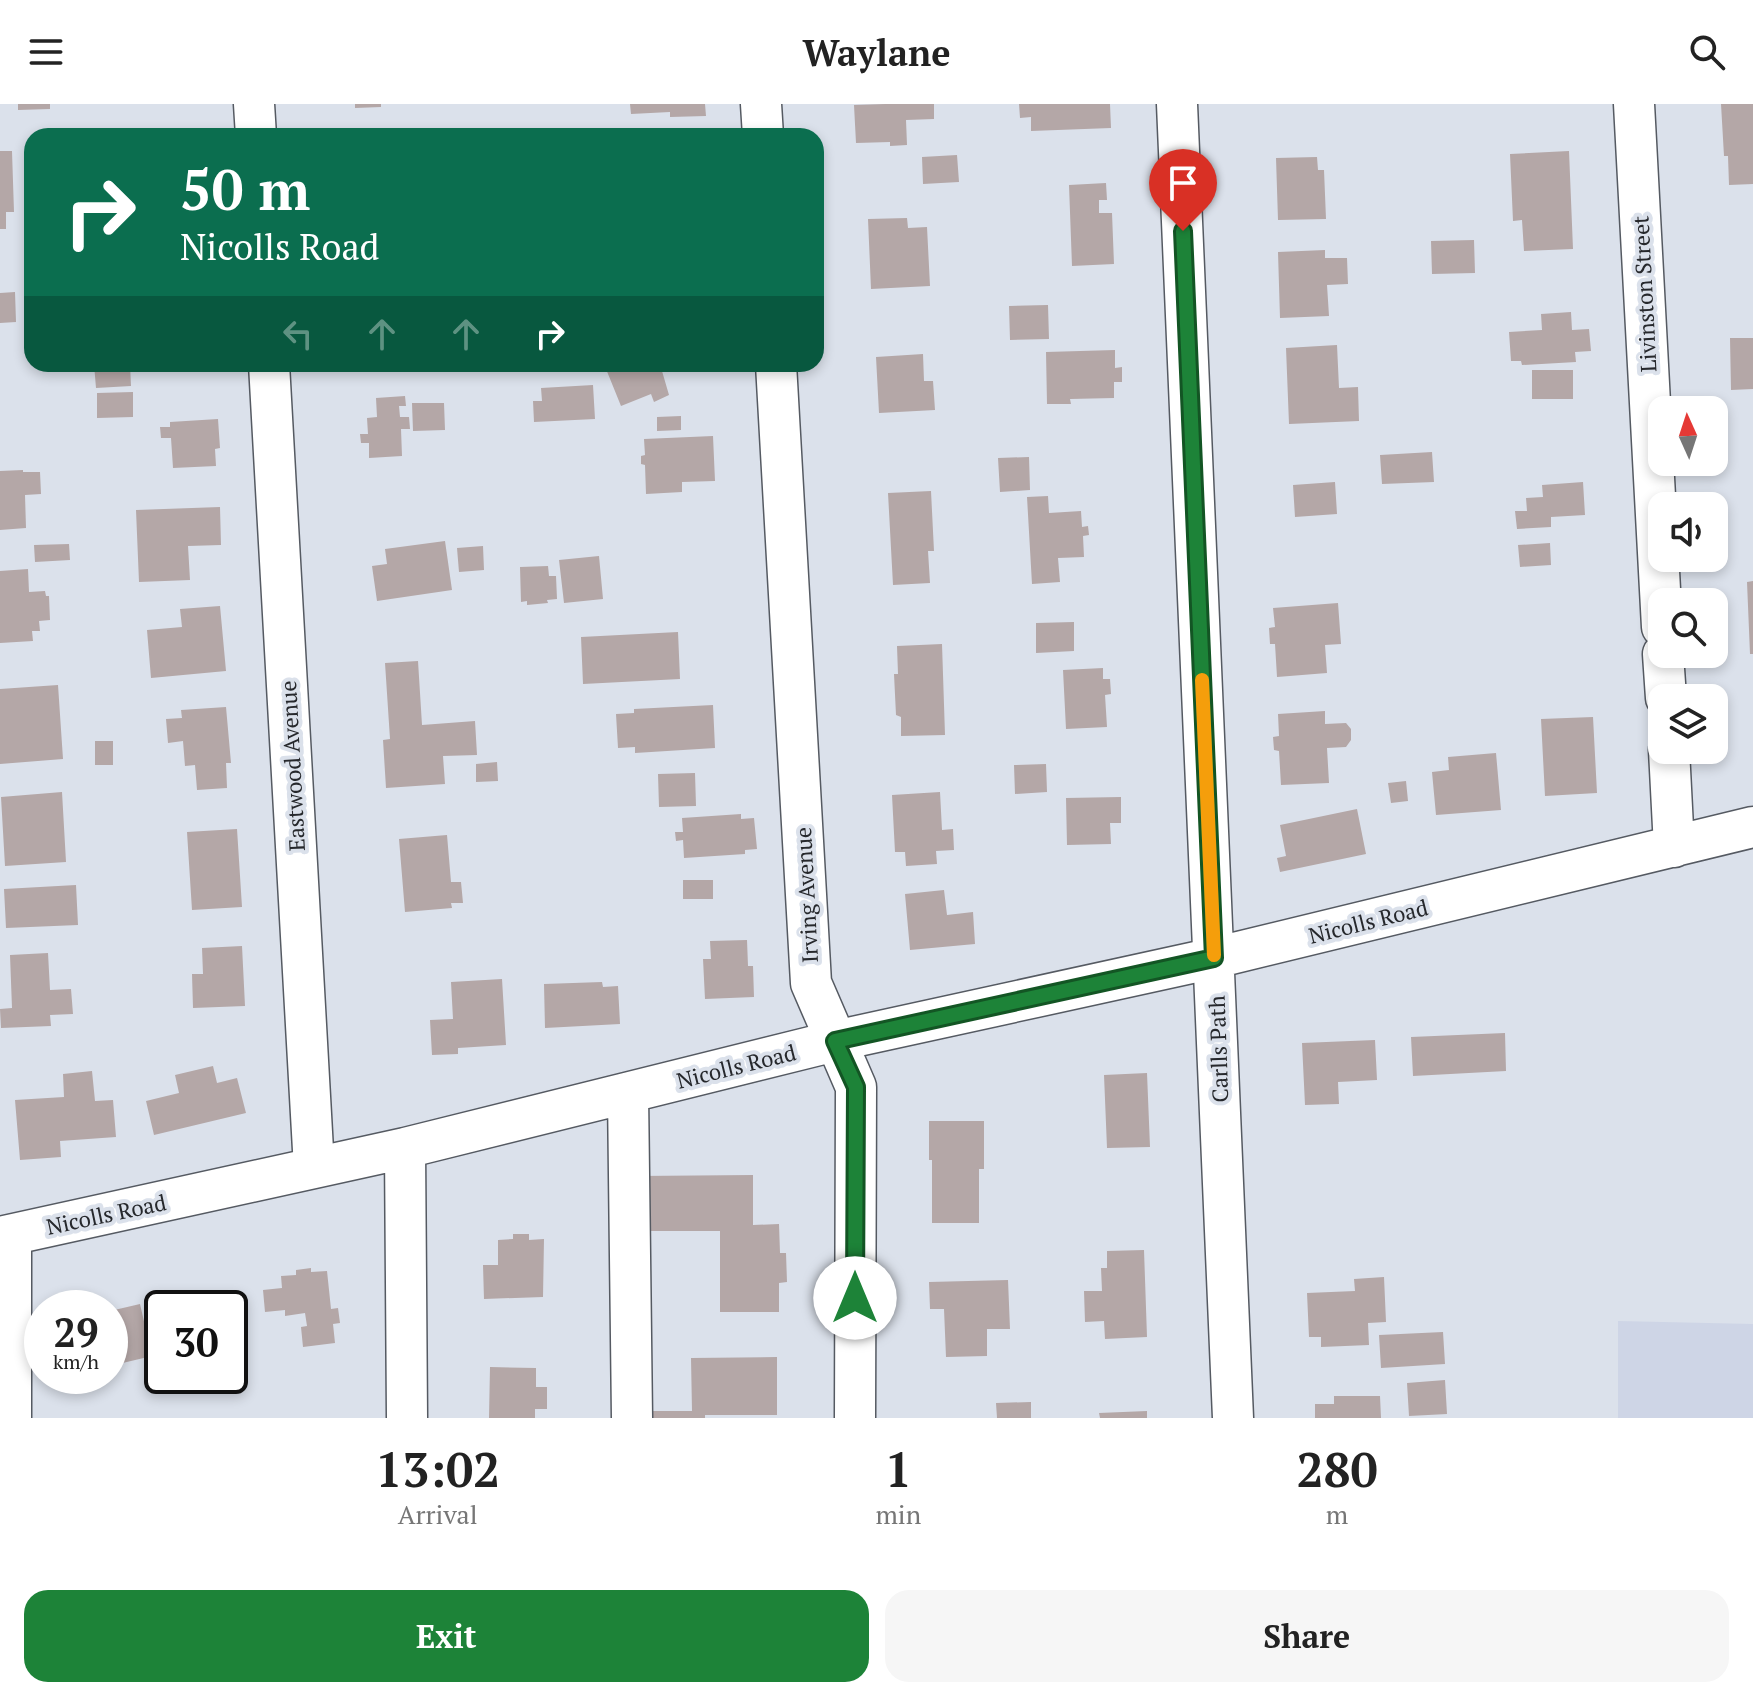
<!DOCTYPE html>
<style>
:root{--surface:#fff;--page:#f6f6f6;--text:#222;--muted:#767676;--accent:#1d8338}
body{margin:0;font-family:"PT Serif",serif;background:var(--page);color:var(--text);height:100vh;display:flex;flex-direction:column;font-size:30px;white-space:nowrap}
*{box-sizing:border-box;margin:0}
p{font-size:26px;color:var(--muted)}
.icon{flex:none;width:44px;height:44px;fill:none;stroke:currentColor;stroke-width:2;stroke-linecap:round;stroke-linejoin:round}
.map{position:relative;height:1314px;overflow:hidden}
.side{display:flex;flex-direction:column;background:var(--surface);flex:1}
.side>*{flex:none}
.hud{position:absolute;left:24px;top:24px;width:800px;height:244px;border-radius:24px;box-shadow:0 4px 12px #0003;background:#0b6e4f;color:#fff;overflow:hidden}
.needle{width:52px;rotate:357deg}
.buttons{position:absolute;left:1648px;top:292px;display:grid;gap:16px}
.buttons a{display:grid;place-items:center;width:80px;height:80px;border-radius:16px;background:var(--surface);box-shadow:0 4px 12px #0003;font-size:40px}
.speed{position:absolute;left:24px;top:1186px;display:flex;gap:16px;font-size:40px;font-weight:700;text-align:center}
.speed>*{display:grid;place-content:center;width:104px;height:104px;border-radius:50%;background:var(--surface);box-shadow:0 4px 12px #0003;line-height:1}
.speed small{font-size:20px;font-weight:400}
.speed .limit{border:4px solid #111;border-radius:12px;background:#fff;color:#111}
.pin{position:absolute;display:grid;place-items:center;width:68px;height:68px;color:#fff;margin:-82px -34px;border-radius:50% 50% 50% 0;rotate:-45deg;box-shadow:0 0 8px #0007}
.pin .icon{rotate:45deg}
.me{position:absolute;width:88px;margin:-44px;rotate:0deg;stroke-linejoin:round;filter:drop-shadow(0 0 6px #0008)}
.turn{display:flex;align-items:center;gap:28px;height:168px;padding:0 24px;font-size:36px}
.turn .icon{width:104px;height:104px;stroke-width:2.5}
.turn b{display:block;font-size:56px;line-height:68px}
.lanes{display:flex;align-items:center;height:76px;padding:0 24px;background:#0003;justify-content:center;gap:40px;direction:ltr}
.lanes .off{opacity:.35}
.eta{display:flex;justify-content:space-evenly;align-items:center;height:136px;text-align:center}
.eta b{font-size:48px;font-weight:700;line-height:56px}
.button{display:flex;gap:16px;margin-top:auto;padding:16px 24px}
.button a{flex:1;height:92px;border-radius:24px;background:var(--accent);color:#fff;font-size:32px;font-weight:700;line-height:92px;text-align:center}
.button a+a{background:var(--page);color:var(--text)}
header{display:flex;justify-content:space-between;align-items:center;height:104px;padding:0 24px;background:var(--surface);font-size:36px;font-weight:700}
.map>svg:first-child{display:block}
.built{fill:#ced5e6}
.building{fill:#b4a7a7}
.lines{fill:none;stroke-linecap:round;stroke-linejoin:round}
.minor-casing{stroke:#555a62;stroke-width:43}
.minor{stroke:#fff;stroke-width:40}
.route-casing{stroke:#135524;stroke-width:20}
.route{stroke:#1d8338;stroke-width:14}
.slow{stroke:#f59e0b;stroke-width:14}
.labels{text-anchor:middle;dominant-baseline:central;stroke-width:8;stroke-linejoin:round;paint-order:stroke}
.street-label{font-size:22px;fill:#26282c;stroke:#dbe1eb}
</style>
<header><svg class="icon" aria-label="menu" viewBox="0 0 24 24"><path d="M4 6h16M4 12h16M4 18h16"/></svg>Waylane<svg class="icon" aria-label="search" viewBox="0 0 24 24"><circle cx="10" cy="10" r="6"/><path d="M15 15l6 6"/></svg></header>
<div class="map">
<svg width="1753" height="1314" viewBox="0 0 1753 1314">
<rect width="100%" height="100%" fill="#dbe1eb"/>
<path class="built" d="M1618,1217l135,3v94h-135z"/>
<path class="building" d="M18,0h32v5l-32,1z
M355,0h26v3l-26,1z
M630,0h75l1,12 -36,1v-5l-39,2z
M885,0h49v15l-28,1 1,25 -17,1v-4l-34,1 -2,-38z
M1019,0h91l1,24 -80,3v-14l-11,1z
M1721,0h32v80l-24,1 -1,-29h-4z
M0,47h12l2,61h-8v17h-6z
M1569,47l4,98 -49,2 -2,-31 -9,1 -3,-67z
M957,51l2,27 -36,2 -1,-27z
M1317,53l1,13h6l2,49 -48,1 -2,-62z
M1106,79l1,17h-8v13h13l2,51 -42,2 -3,-81z
M907,114l1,10 19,-1 3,59 -59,3 -3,-70z
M1474,136l1,33 -43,1 -1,-33z
M1325,146v8h22l1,26 -21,1 2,31 -49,2 -2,-66z
M15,188l1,30 -16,1v-30z
M1048,201l1,34 -39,1 -1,-34z
M1571,208l1,18 17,-1 2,22 -16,1 1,10 -54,3 -1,-4h-10l-2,-29 33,-2 -1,-16z
M1730,234h23v51l-22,1z
M1337,241l2,43 19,-1 1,34 -70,3 -3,-76z
M1115,246v18l7,-1v15h-8v16l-44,1 1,5h-24l-1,-52z
M923,250l1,27h9l2,29 -56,3 -3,-56z
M94,260h36l1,22 -35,2z
M604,260h62l2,5 -6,2 7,24 -15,7 -3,-8 -30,12z
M1532,266h41v29h-41z
M593,281l2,34 -61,3 -1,-21h9l-1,-13z
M133,288v25l-36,1v-25z
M405,292l1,10h-7l1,11h9l1,12h-9l1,27 -33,2v-15h-8l-1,-9h8l-1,-16 10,-1 -1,-19z
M412,299h32l1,27 -32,1z
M681,312v14l-24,1v-14z
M218,315l2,29 -5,1 1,17 -43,2 -2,-30h-10l-1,-11h10v-5z
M713,332l2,45 -33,1v10l-36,2 -1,-29 -4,-1v-8l4,-1 -1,-16z
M1432,348l2,30 -52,2 -2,-29z
M1029,353l1,33 -30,2 -2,-34z
M23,366v2h17l1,22 -16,1 1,33 -26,2v-59z
M1335,378l2,32 -42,3 -2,-32z
M1583,378l2,33 -34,2v10l-34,2 -2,-18h12l-1,-13 17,-1 -1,-12z
M931,387l3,60h-6l2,32 -37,2 -5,-92z
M1048,392l1,17 32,-2 1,16 6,-1 1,9 -6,1 1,21 -26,1 2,24 -28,2 -5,-87z
M220,403l1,38 -33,1 2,34 -51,2 -3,-72z
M445,437l7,49 -75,11 -5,-35 15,-2 -2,-15z
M1550,439l1,22 -31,2 -2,-22z
M69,440l1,16 -35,2 -1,-17z
M483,442l1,24 -25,2 -2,-24z
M599,452l4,43 -39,4 -5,-43z
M548,462l1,10h7l1,23 -10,1 1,3 -21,2v-4l-6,1 -1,-35z
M28,465l1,23 16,-1 1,5h3l1,24 -11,1 1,10h-8l1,10 -33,2v-72z
M1753,477v73h-3l-3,-72z
M1338,499l3,41 -16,1 2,28 -50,4 -2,-33h-5l-1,-16 6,-1 -2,-19z
M220,502l6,65 -75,7 -4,-48 35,-3 -2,-18z
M1074,518v29l-38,2v-30z
M678,528l2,47 -97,5 -2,-47z
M942,540l3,91 -44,1v-19l-5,-2 -2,-41h4l-1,-28z
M418,557l4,64 53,-4 2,34 -34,1 2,28 -59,4 -3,-48 7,-1 -5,-76z
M1103,564v11h7l1,15 -6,1 2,32 -41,2 -3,-59z
M58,581l5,74 -63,5v-75z
M713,601l2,43 -80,5v-6l-17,1 -2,-34 18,-1v-4z
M226,603l5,56h-5l1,25 -30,2 -2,-25 -10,1 -2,-25 -15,2 -2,-24 16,-1 -1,-8z
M1325,607v13l21,-1 5,6v11l-5,7 -19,1 2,35 -48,2 -2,-34 -5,-1 -1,-13 6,-1 -1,-22z
M1593,613l4,76 -52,3 -4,-77z
M95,637h18v24h-18z
M1496,649l5,57 -65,5 -4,-43 17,-2 -1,-13z
M497,658l1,19 -22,1v-18z
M1046,660l1,28 -32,2 -1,-29z
M695,669l1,33 -37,1 -1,-33z
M1406,677l2,20 -17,2 -3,-20z
M62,688l4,70 -61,4 -4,-69z
M940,688l2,38 11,-1 1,21 -18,1 1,13 -31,2 -1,-14h-10l-3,-57z
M1121,693v26h-11l1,21 -44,1 -1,-47z
M1357,705l9,45 -86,18 -3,-14 9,-2 -6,-31z
M741,710v5l13,-1 3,31 -12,1v4l-61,4 -1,-18 -7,1 -1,-9h8l-1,-14z
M237,725l5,78 -50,3 -5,-78z
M447,731l4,47h10l2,21h-12l1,5 -47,4 -6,-73z
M683,776h30v19h-30z
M76,781l2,40 -72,3 -2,-39z
M944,786l3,25 26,-3 2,32 -65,6 -5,-56z
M747,836l1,26h5l1,31 -49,2 -2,-40h8l-1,-18z
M242,842l3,60 -52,2 -1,-34h11l-1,-26z
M48,849l2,37 21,-1 2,25 -23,1 1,11 -50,2 -1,-19 12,-1 -2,-53z
M502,875l4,66 -48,3v6l-26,1 -2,-35 23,-1 -2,-37z
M602,878l1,5 15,-1 2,38 -75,4 -1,-44z
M1505,929l1,38 -93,5 -2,-39z
M1375,936l2,40 -39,2 1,22 -34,1 -3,-62z
M213,962l4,17 20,-5 9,35 -92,22 -8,-34 33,-8 -4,-18z
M92,967l3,30 18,-1 3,37 -56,4 1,16 -41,3 -5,-60 49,-3 -1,-23z
M1147,969l3,74 -43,1 -3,-73z
M929,1017h55v48h-5v54h-47v-63h-3z
M753,1071v50l26,-1 1,29h6l1,29 -8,1v29h-59v-81h-81l-1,-55z
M513,1130h16v6l15,-1 -1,58 -59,2 -1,-34h15v-25l15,-1z
M1144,1146l3,87 -42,2 -1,-18 -19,1 -1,-31h18l-1,-23h6v-17z
M311,1164v4l16,-1 4,38 7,-1 2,15 -7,1 2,19 -32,4 -2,-20 6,-1 -2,-13 -20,3v-6l-20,2 -2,-22 19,-2 -1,-12 15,-1v-5z
M1384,1173l2,45 -18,1 1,22 -48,2v-10h-12l-2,-44 48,-2 -1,-12z
M1008,1176l2,49h-23v27l-41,1 -2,-48h-14l-1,-27z
M140,1200l12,52 -42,10v-55z
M1443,1228l2,32 -64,4 -2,-33z
M777,1253v58h-72v3h-58v-7h45l-1,-53z
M490,1263l46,1v19h11v22h-12v9h-46z
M1445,1276l2,34 -38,2 -2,-33z
M1334,1292h46l1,22h-66v-14h19z
M1031,1298v16h-34l-1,-15z
M1147,1307v7h-47l-1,-5z"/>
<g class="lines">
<defs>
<path id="minor" d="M254,0l2,32
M761,0l2,32
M1177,0l56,1314
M1634,0l28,523
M269,260l45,804
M776,260l35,619 45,104 -1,331
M1663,550l3,44
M1669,646l5,97
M628,989l4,325
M405,1044l2,270
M11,1131v183
M0,1133l405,-89 430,-107 379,-83 539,-131"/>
</defs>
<use href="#minor" class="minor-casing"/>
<use href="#minor" class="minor"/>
</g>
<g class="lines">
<defs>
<path id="route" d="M855,1194l1,-211 -21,-46 379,-83 -31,-727"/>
</defs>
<use href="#route" class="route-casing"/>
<use href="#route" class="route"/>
<path class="slow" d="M1202,576l12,275"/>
</g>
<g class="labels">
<g class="street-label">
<text transform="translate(1644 190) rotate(-93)">Livinston Street</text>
<text transform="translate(292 662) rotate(-93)">Eastwood Avenue</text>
<text transform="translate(806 791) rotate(-93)">Irving Avenue</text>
<text transform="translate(1368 817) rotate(-14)">Nicolls Road</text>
<text transform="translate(1218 945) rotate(-92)">Carlls Path</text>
<text transform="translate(736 962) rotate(-14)">Nicolls Road</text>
<text transform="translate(106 1110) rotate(-12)">Nicolls Road</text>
</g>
</g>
</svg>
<div class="buttons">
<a><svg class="needle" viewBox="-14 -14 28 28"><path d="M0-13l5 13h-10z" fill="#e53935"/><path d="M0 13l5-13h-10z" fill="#767676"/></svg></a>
<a><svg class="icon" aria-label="sound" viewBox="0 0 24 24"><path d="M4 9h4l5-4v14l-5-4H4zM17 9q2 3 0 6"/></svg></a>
<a><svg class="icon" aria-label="search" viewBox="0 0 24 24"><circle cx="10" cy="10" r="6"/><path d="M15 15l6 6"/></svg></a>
<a><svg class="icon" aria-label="layers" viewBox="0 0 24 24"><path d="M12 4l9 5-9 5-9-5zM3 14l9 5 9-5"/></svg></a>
</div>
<div class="speed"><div>29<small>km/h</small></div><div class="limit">30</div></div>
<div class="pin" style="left:1183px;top:127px;background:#d93025"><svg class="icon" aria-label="arrive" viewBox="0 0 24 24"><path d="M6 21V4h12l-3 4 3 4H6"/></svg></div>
<svg class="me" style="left:855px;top:1194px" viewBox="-20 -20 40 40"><circle r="19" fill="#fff"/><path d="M0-13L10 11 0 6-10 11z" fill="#1d8338"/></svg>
<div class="hud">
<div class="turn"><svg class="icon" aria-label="right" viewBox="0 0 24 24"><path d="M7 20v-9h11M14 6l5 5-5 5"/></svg><div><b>50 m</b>Nicolls Road</div></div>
<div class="lanes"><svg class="icon off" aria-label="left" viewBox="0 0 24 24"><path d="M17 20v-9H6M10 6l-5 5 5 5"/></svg><svg class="icon off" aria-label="ahead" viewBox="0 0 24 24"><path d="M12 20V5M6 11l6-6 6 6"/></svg><svg class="icon off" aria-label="ahead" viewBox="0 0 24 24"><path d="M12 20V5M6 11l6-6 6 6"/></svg><svg class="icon" aria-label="right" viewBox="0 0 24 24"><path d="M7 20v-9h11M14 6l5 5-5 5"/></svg></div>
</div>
</div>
<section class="side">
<div class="eta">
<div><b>13:02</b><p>Arrival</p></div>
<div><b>1</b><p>min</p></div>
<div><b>280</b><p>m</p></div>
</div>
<div class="button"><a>Exit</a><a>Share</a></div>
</section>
